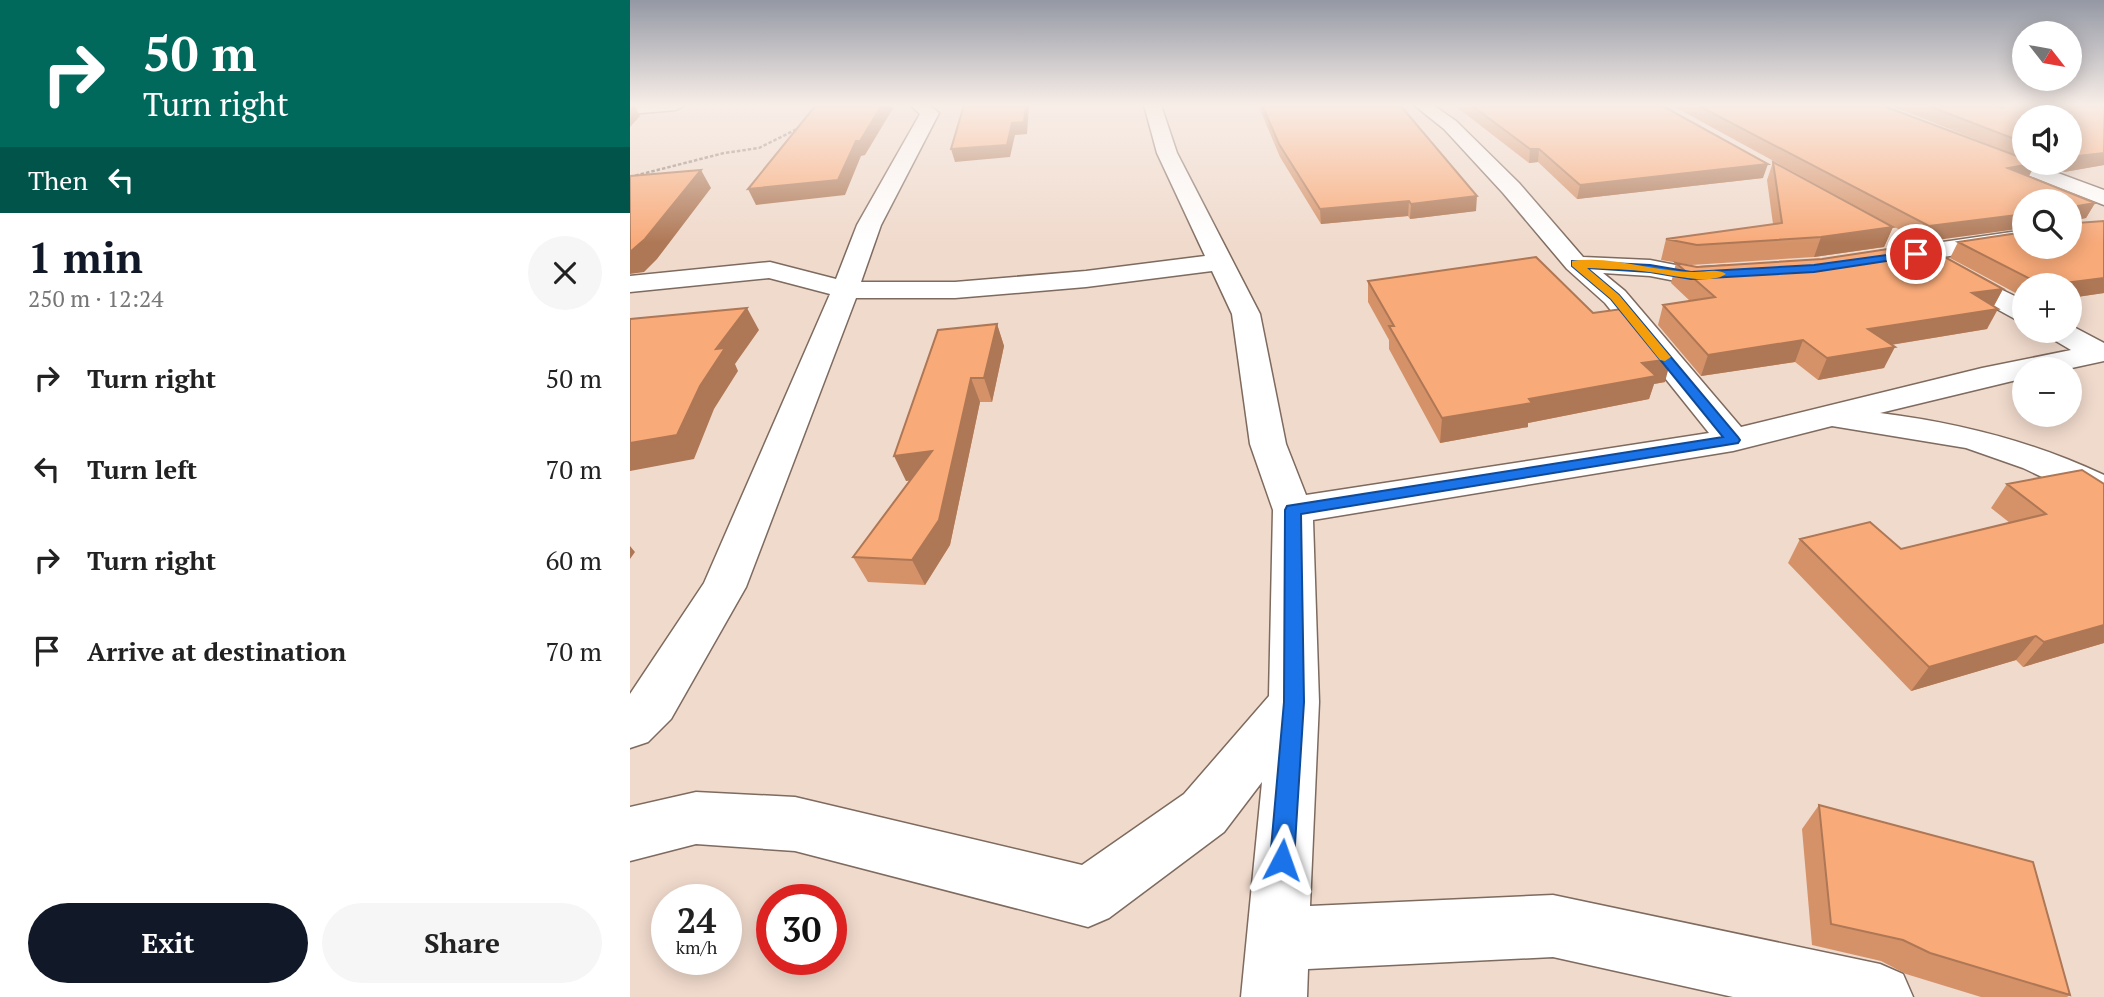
<!DOCTYPE html>
<meta charset="utf-8">
<style>
:root{--surface:#fff;--page:#f6f6f6;--text:#222;--muted:#767676;--accent:#111827}
body{margin:0;font-family:"PT Serif",serif;background:var(--page);color:var(--text);height:100vh;display:flex;flex-direction:column;font-size:26px;white-space:nowrap}
*{box-sizing:border-box;margin:0}
p{font-size:23px;color:var(--muted)}
.icon{flex:none;width:38px;height:38px;fill:none;stroke:currentColor;stroke-width:2;stroke-linecap:round;stroke-linejoin:round}
.map{position:relative;flex:1;overflow:hidden}
.details{display:flex;flex-direction:column;background:var(--surface);width:630px}
.details>*{flex:none}
.banner{background:#00695c;color:#fff;overflow:hidden}
.needle{width:46px;rotate:121deg}
.controls{position:absolute;left:1382px;top:21px;display:grid;gap:14px}
.controls a{display:grid;place-items:center;width:70px;height:70px;border-radius:50%;background:var(--surface);box-shadow:0 4px 18px #0003;font-size:35px}
.speed{position:absolute;left:21px;top:884px;display:flex;gap:14px;font-size:35px;font-weight:700;text-align:center}
.speed>*{display:grid;place-content:center;width:91px;height:91px;border-radius:50%;background:var(--surface);box-shadow:0 4px 18px #0003;line-height:1}
.speed small{font-size:18px;font-weight:400}
.speed .limit{border:10px solid #d22;background:#fff;color:#111}
.pin{position:absolute;display:grid;place-items:center;width:60px;height:60px;color:#fff;margin:-30px;border:4px solid #fff;border-radius:50%;box-shadow:0 2px 7px #0007}
.me{position:absolute;width:77px;margin:-38px;rotate:4deg;stroke-linejoin:round;filter:drop-shadow(0 0 5px #0008)}
.turn{display:flex;align-items:center;gap:24px;height:147px;padding:0 28px;font-size:32px}
.turn .icon{width:91px;height:91px;stroke-width:2.5}
.turn b{display:block;font-size:49px;line-height:60px}
.then{display:flex;align-items:center;height:66px;padding:0 28px;background:#0003;gap:14px;font-size:26px}
.round{display:grid;place-items:center;flex:none;width:74px;height:74px;border-radius:37px;background:var(--page)}
.summary{display:flex;align-items:center;justify-content:space-between;height:119px;padding:0 28px}
h1{font-size:42px;font-weight:800;line-height:52px;color:var(--accent)}
.cta{display:flex;gap:14px;margin-top:auto;padding:14px 28px}
.cta a{flex:1;height:80px;border-radius:42px;background:var(--accent);color:#fff;font-size:28px;font-weight:800;line-height:80px;text-align:center}
.cta a+a{background:var(--page);color:var(--text)}
ul{padding:0;list-style:none}
li{display:flex;align-items:center;gap:21px;height:91px;padding:0 28px}
li div{flex:1}
li b{display:block;font-size:26px}
li em{font-style:normal}
main{display:flex;flex:1;min-height:0}
.map>svg:first-child{display:block}
.lines{fill:none;stroke-linecap:round;stroke-linejoin:round}
.street-casing{stroke:#7e6a5e;stroke-width:3}
.path{stroke:#887970;stroke-width:2.5;stroke-dasharray:3.5 2;stroke-linecap:butt}
.street{fill:#fff;fill-rule:evenodd}
.wall{fill:#d59268}
.shaded-wall{fill:#ae7755}
.building{fill:#f8aa79;stroke:#ae7755;stroke-width:2}
.route{fill:#1a73e8;stroke:#114b97;stroke-width:2}
.slow{fill:#f59e0b}
</style>
<main>
<section class="details">
<div class="banner">
<div class="turn"><svg class="icon" aria-label="right" viewBox="0 0 24 24"><path d="M7 20v-9h11M14 6l5 5-5 5"/></svg><div><b>50 m</b>Turn right</div></div>
<div class="then">Then<svg class="icon" aria-label="left" viewBox="0 0 24 24"><path d="M17 20v-9H6M10 6l-5 5 5 5"/></svg></div>
</div>
<div class="summary"><div><h1>1 min</h1><p>250 m · 12:24</p></div><a class="round"><svg class="icon" aria-label="close" viewBox="0 0 24 24"><path d="M6 6l12 12M18 6L6 18"/></svg></a></div>
<ul>
<li><svg class="icon" aria-label="right" viewBox="0 0 24 24"><path d="M7 20v-9h11M14 6l5 5-5 5"/></svg><div><b>Turn right</b></div><em>50 m</em></li>
<li><svg class="icon" aria-label="left" viewBox="0 0 24 24"><path d="M17 20v-9H6M10 6l-5 5 5 5"/></svg><div><b>Turn left</b></div><em>70 m</em></li>
<li><svg class="icon" aria-label="right" viewBox="0 0 24 24"><path d="M7 20v-9h11M14 6l5 5-5 5"/></svg><div><b>Turn right</b></div><em>60 m</em></li>
<li><svg class="icon" aria-label="arrive" viewBox="0 0 24 24"><path d="M6 21V4h12l-3 4 3 4H6"/></svg><div><b>Arrive at destination</b></div><em>70 m</em></li>
</ul>
<div class="cta"><a>Exit</a><a>Share</a></div>
</section>
<div class="map">
<svg width="1474" height="997" viewBox="0 0 1474 997">
<rect width="100%" height="100%" fill="#f0dacc"/>
<g class="lines">
<defs>
<path id="street" d="M0,105h55l-9,5 -46,4z
M280,105h19l10,8 -58,112 -20,57h94l131,-11 119,-15 -48,-103 -13,-48h17l16,48 83,161 26,130 20,51 403,-62 -104,-130 -38,-34 -64,-76 -59,-64 -30,-24h19l23,16 63,62 64,74 67,3 41,8 33,-2 9,2 4,6 -4,6 -42,4 -41,-8 -47,-3 22,18 116,136 241,-59 89,-18 -22,-13 -5,-6h26v-6l34,18v18l-37,8h-42v9l-145,35c79,10 152,28 224,62v28l-13,-3 -68,-32 -57,-20 -134,-22 -99,25 -420,69 6,182 -9,204 243,-11 327,69 23,10 10,23h-180l-180,-40 -245,12 -1,28h-66l21,-215 -38,50 -115,86 -21,9 -293,-76 -99,-7 -66,17v-54l66,-15 99,5 287,68 102,-71 85,-98 4,-186 -23,-66 -18,-130 -20,-43 -126,16 -131,11h-99l-110,289 -75,132 -23,23 -18,6v-54l74,-111 126,-289 -61,-16 -139,14v-16l140,-14 66,17 21,-54 63,-111z
M1355,146l119,44v15l-126,-49 -3,-4 3,-4z
M1395,230v14l-144,23 -9,-3 -4,-5 4,-5 9,-3z
M1323,266l72,35v20l-10,-2 -71,-39 -4,-6 4,-6z"/>
</defs>
<use href="#street" class="street-casing"/>
<path class="path" d="M0,177l94,-24 35,-5 40,-20"/>
<use href="#street" class="street"/>
</g>
<path class="wall" d="M628,105h142l76,106 -66,8 -2,-3 -87,8 -41,-67z
M824,105h207l102,73 -186,21 -39,-37 -9,1z
M1041,105h210l148,71 66,27 -9,15 -9,2v3l27,70 -34,5v-13h-45v13l-75,-40 8,-16 67,5 45,-46 -148,41z
M1259,105h104l10,3 2,-3h99v60l-40,7 -29,-9h35v-46h-45v42z
M1143,162l120,65 -9,20 -70,10 -123,8 -30,-5 5,-21 107,-15 -6,-44z
M1046,263l21,4 306,22 -9,17 -7,23 -96,16 -7,23 -66,12 -23,-18 -94,14 -43,-51 5,-20 27,-4 -19,-18z
M738,281l225,32 72,69 -11,2 -5,15 -121,24v4l-88,16 -51,-94v-9l-21,-38z
M367,324l7,22 -12,56h-12l-30,143 -25,40 -57,-3 -15,-25 57,-77 -4,1z
M1377,484h97v159l-81,24 -7,-7 -105,31 -123,-128 12,-24 101,10 109,-26 -19,-15z
M1189,805l251,190 -3,2h-86l-75,-23 -25,-13 -69,-16 -10,-116z"/>
<path class="shaded-wall" d="M3,105h1l6,11 -10,11v-20z
M252,105h13l-30,50 -4,1 -16,39 -89,10 -8,-16z
M396,105h3l-2,29 -12,1 -5,22 -55,5 -4,-13 61,-26z
M900,149h9l-1,13 -9,1z
M1474,153v12l-40,7 5,-9h1l2,-5z
M1406,163l-8,15 -20,-10z
M1138,164l-5,14 -186,21 3,-14z
M71,170l10,18 -54,71 -13,13 -14,2v-22z
M847,196l-1,15 -66,8 1,-15z
M779,201l-1,15 -87,8 -1,-15z
M1465,203l-9,15 -16,3 7,-15z
M1395,214v14l-103,14 7,-16z
M1263,227l-9,20 -70,10 7,-20z
M1474,278v15l-34,5v-13h-21z
M1373,289l-11,20 -20,-16z
M117,308l12,22 -24,34 3,7 -24,38 -20,50 -64,12v-28l86,-94z
M1368,309l-11,20 -128,21 9,-21z
M367,324l7,22 -12,56 -8,-24z
M1173,340l-8,22 -94,14 7,-21z
M1265,347l-11,21 -66,12 9,-22z
M1041,359l-6,23 -11,2 -5,15 -121,24v4l-88,16 2,-25 87,-19 113,-36z
M341,378l9,24 -30,143 -25,40 -13,-25z
M302,451l11,25 -37,5 -12,-25z
M0,546l5,6 -5,7z
M1474,625v18l-81,24 21,-25z
M1406,636l-20,24 -105,31 18,-24z"/>
<path class="building" d="M186,105h66l-22,36h-4l-18,39 -90,9z
M334,105h62l-2,17 -12,1 -5,22 -56,4z
M632,105h138l77,91 -66,8 -2,-3 -89,8 -41,-65z
M841,105h190l107,59 -188,21 -41,-36h-9z
M1067,105h184l144,54v4h11l-28,5 87,35 -18,3v17l27,-2v57l-55,7h-12l-1,-3 -78,-40 67,-10v15h45v-46h-45v13l-96,12z
M1296,105h67l10,3 2,-3h99v48l-34,4v-40h-45v26z
M1143,162l120,65 -72,10 -124,8 -31,-6 116,-16z
M71,170l-56,69 -15,13v-76z
M1291,244l82,45 -31,4 26,16 -130,20 27,18 -68,11 -24,-18 -95,15 -45,-50 52,-8 -39,-34 21,4 125,-8z
M906,257l57,56 36,-5 42,51 -29,4 14,13 -127,23 3,4 -90,15 -53,-92h5l-26,-45z
M117,308l-31,41 9,-1 -25,38 -23,49 -47,8v-124z
M367,324l-13,54h-13l-32,142 -27,40 -59,-3 79,-106 -38,5 44,-126z
M1452,470l22,14v141l-60,17 -8,-6 -107,31 -129,-128 70,-17 31,27 145,-35 -39,-30z
M1189,805l214,57 37,133 -140,-42 -27,-13 -72,-16z"/>
<linearGradient id="sky" x2="0" y2="1"><stop stop-color="#9498a4"/><stop offset="0.43" stop-color="#f8eee8"/><stop offset="1" stop-color="#f8eee8" stop-opacity="0"/></linearGradient>
<rect width="1474" height="244" fill="url(#sky)"/>
<path class="route" d="M1286,251l5,3 -2,2 -105,16 -123,7 -41,-7 -63,-4 32,27 119,142 2,3 -2,3 -437,71 3,188 -10,158 -4,8 -8,4 -9,-4 -3,-8 14,-158 1,-192 2,-4 436,-69 -112,-138 -39,-33v-5l78,4 41,7 123,-7z"/>
<path class="slow" d="M942,261c41,-6 82,11 122,11 11,0 24,-4 32,2 -17,12 -56,0 -77,-2 -20,-3 -41,-3 -62,-4l32,27 50,60 2,2 -6,4 -5,-1 -49,-61 -39,-33z"/>
</svg>
<div class="controls">
<a><svg class="needle" viewBox="-14 -14 28 28"><path d="M0-13l5 13h-10z" fill="#e53935"/><path d="M0 13l5-13h-10z" fill="#767676"/></svg></a>
<a><svg class="icon" aria-label="sound" viewBox="0 0 24 24"><path d="M4 9h4l5-4v14l-5-4H4zM17 9q2 3 0 6"/></svg></a>
<a><svg class="icon" aria-label="search" viewBox="0 0 24 24"><circle cx="10" cy="10" r="6"/><path d="M15 15l6 6"/></svg></a>
<a>+</a>
<a>−</a>
</div>
<div class="speed"><div>24<small>km/h</small></div><div class="limit">30</div></div>
<div class="pin" style="left:1286px;top:254px;background:#d93025"><svg class="icon" aria-label="arrive" viewBox="0 0 24 24"><path d="M6 21V4h12l-3 4 3 4H6"/></svg></div>
<svg class="me" style="left:652px;top:860px" viewBox="-20 -20 40 40"><path d="M0-17L14 15 0 8-14 15z" fill="#1a73e8" stroke="#fff" stroke-width="4"/></svg>
</div>
</main>
